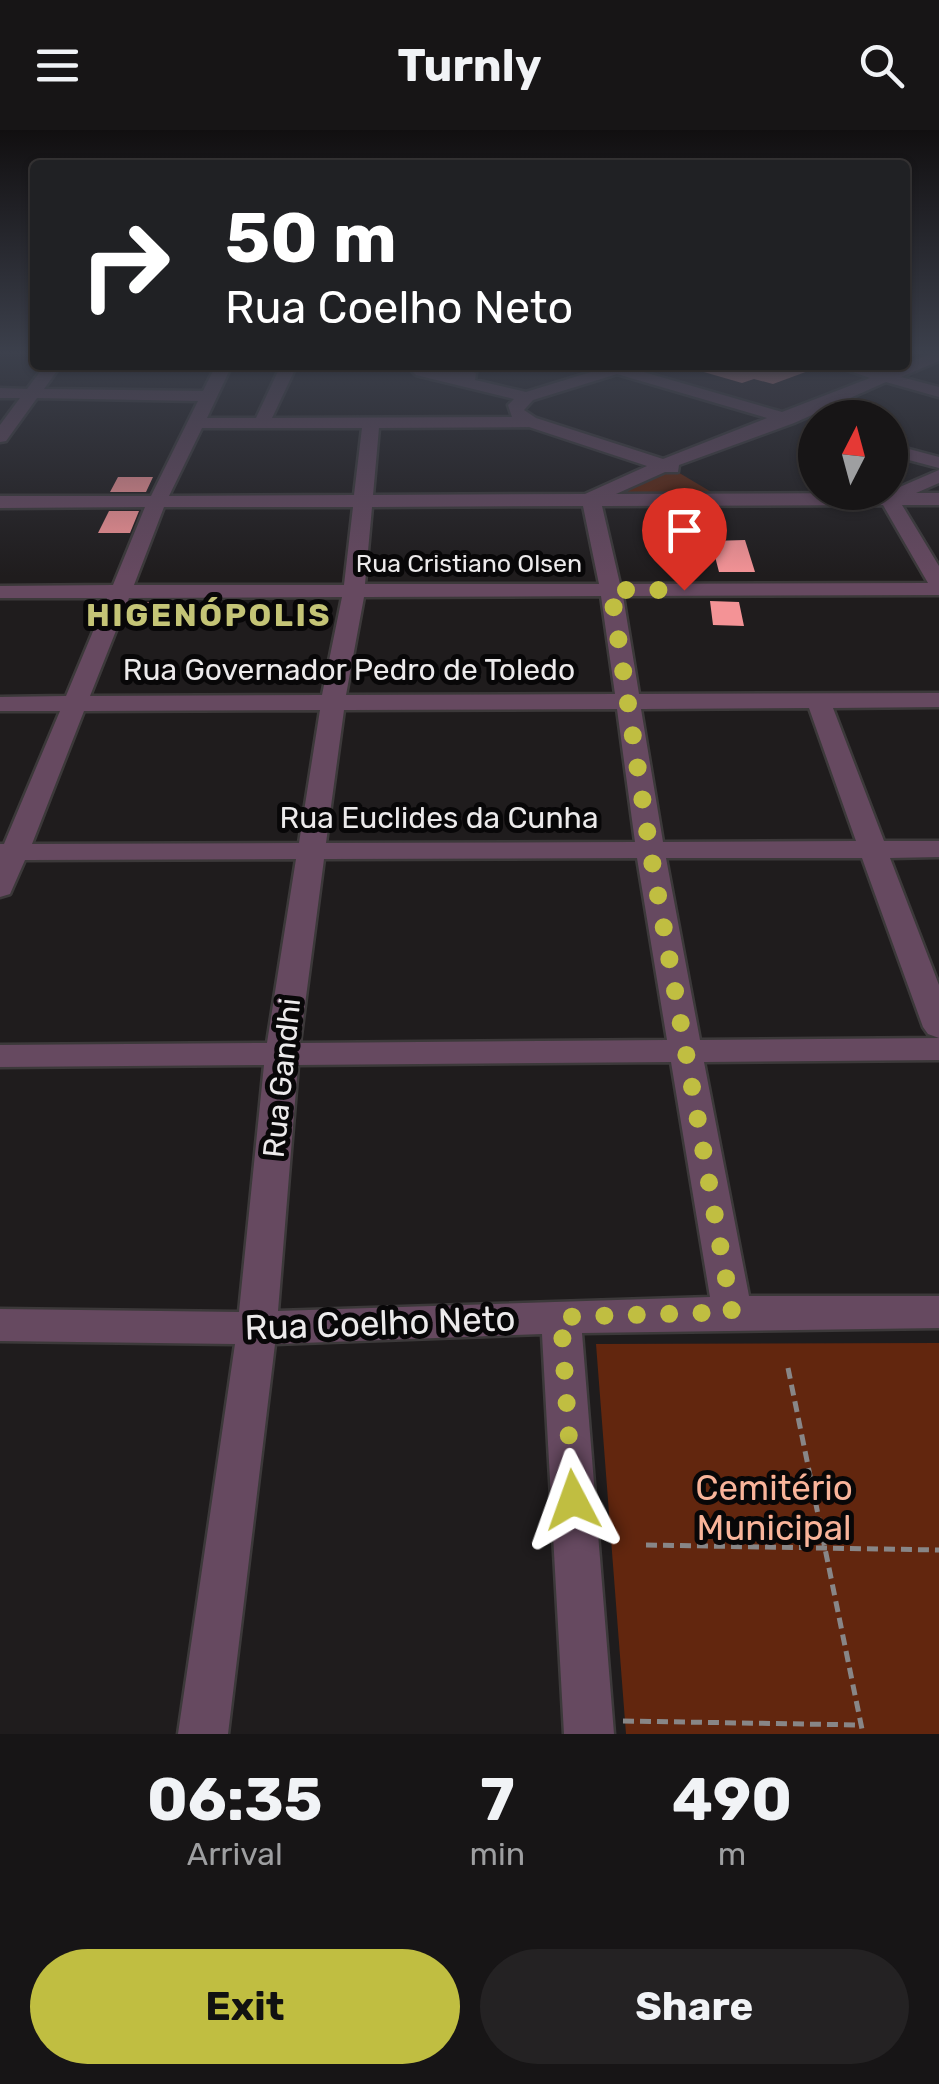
<!DOCTYPE html>
<meta charset="utf-8">
<style>
:root{--surface:#171516;--page:#242223;--text:#f1f3f6;--muted:#9e9fa1;--line:#363435;--accent:#c0be41}
body{margin:0;font-family:Rubik,sans-serif;background:var(--page);color:var(--text);height:100vh;display:flex;flex-direction:column;font-size:38px;white-space:nowrap}
*{box-sizing:border-box;margin:0}
p{font-size:32px;color:var(--muted)}
.icon{flex:none;width:55px;height:55px;fill:none;stroke:currentColor;stroke-width:2;stroke-linecap:round;stroke-linejoin:round}
.map{position:relative;height:1604px;overflow:hidden}
.sheet{display:flex;flex-direction:column;background:var(--surface);flex:1}
.sheet>*{flex:none}
.top-card{position:absolute;left:30px;top:30px;width:880px;height:210px;border-radius:10px;box-shadow:0 2px 8px #0004,0 0 0 2px var(--line);background:#202124;color:#fff;overflow:hidden}
.needle{width:65px;rotate:6deg}
.controls{position:absolute;left:798px;top:270px;display:grid;gap:20px}
.controls a{display:grid;place-items:center;width:110px;height:110px;border-radius:50%;background:var(--surface);box-shadow:0 2px 8px #0004,0 0 0 2px var(--line);font-size:50px}
.pin{position:absolute;display:grid;place-items:center;width:85px;height:85px;color:#fff;margin:-102px -42px;border-radius:50% 50% 50% 0;rotate:-45deg;box-shadow:0 0 10px #0007}
.pin .icon{rotate:45deg}
.me{position:absolute;width:110px;margin:-55px;rotate:356deg;stroke-linejoin:round;filter:drop-shadow(0 0 8px #0008)}
.turn{display:flex;align-items:center;gap:35px;height:210px;padding:0 30px;font-size:45px}
.turn .icon{width:130px;height:130px;stroke-width:2.5}
.turn b{display:block;font-size:70px;line-height:85px}
.eta{display:flex;justify-content:space-evenly;align-items:center;height:170px;text-align:center}
.eta b{font-size:60px;font-weight:700;line-height:70px}
.action{display:flex;gap:20px;margin-top:auto;padding:20px 30px}
.action a{flex:1;height:115px;border-radius:60px;background:var(--accent);color:#111;font-size:40px;font-weight:700;line-height:115px;text-align:center}
.action a+a{background:var(--page);color:var(--text)}
header{display:flex;justify-content:space-between;align-items:center;height:130px;padding:0 30px;background:var(--surface);font-size:45px;font-weight:700}
.map>svg:first-child{display:block}
.built{fill:#2b2226}
.green{fill:#62260e}
.building{fill:#f49396}
.lines{fill:none;stroke-linecap:round;stroke-linejoin:round}
.minor-casing{stroke:#3c393a;stroke-width:5}
.path{stroke:#888687;stroke-width:5;stroke-dasharray:11 6;stroke-linecap:butt}
.minor{fill:#664960;fill-rule:evenodd}
.route{stroke:#c0be41;stroke-width:18;stroke-dasharray:0 32.4}
.labels{text-anchor:middle;dominant-baseline:central;stroke-width:10;stroke-linejoin:round;paint-order:stroke}
.far-street-label{font-size:25px;fill:#eceaeb;stroke:#080708}
.street-label{font-size:30px;fill:#eceaeb;stroke:#080708}
.far-district-label{font-size:32px;font-weight:bold;letter-spacing:2.5px;fill:#c4c476;stroke:#080708}
.near-street-label{font-size:35px;fill:#eceaeb;stroke:#080708}
.near-park-label{font-size:35px;fill:#f9b49a;stroke:#080708}
</style>
<header><svg class="icon" aria-label="menu" viewBox="0 0 24 24"><path d="M4 6h16M4 12h16M4 18h16"/></svg>Turnly<svg class="icon" aria-label="search" viewBox="0 0 24 24"><circle cx="10" cy="10" r="6"/><path d="M15 15l6 6"/></svg></header>
<div class="map">
<svg width="939" height="1604" viewBox="0 0 939 1604">
<rect width="100%" height="100%" fill="#1f1c1d"/>
<path class="built" d="M645,235h178l44,12 -89,34 -143,-43z"/>
<path class="green" d="M666,335l57,34h-129z
M939,1213v391h-313l-30,-390z"/>
<path class="building" d="M698,235h121v2l-46,17 -19,-5 -12,4 -45,-13z
M118,347h35l-7,15h-36z
M109,381h30l-9,22h-32z
M745,410l10,32h-36l-8,-31z
M710,471l29,1 5,24 -31,-1z
M135,472h26l-7,19h-26z"/>
<g class="lines">
<defs>
<path id="minor" d="M939,221v10l-38,16 38,10v10l-53,-15 -92,41 -115,42 -1,7h-13l-49,22 270,-1 53,-23v13l-23,10h23v12h-37l37,61v29l-316,1 16,98 300,-1v14l-106,1 51,133h55v16l-49,1 49,127v53l-11,-4 -5,-7 -61,-169h-196l34,182 239,-2v22l-235,2 45,234h190v32l-357,5 32,401h-50l-22,-400 -267,10 -47,390h-50l57,-390 -235,-3v-32l239,3 25,-247 -264,2v-22l267,-2 29,-184 -271,1 -15,34 -10,3v-53h4l56,-133h-60v-14l66,-1 41,-98h-107v-12l113,-1 32,-78 -145,1v-12h151l47,-95 -161,-3 -31,43 -6,1v-17l20,-27h-20v-10l27,1 18,-24h16l-17,24 159,2 13,-26h16l-25,53h49l25,-53h16l-25,53 240,-1 -4,-12 6,-6 -98,-24 -6,-6c18,-11 46,-2 66,4l-1,7 51,12 75,-23 -1,-4h37l-4,4 149,43 88,-34 -37,-13h26l25,7zM617,244l150,44 -104,41 -127,-41 -12,-8 9,-10zM529,297l118,39 -62,28 -212,1 6,-67zM202,298h160l-8,67 -185,1zM883,375l45,78 -308,1 -18,-78zM583,376l16,78h-234l7,-77zM164,377h189l-9,78h-210zM601,466l14,98 -269,1 18,-98zM342,467l-20,98 -232,1 39,-98zM809,578l47,133 -193,1 -22,-133zM617,579l18,133 -309,1 18,-133zM320,580l-21,133 -267,1 52,-133zM637,728l30,182 -367,3 24,-184zM671,932l39,235 -432,14 20,-246z
M890,314l49,13v11l-49,-13z"/>
</defs>
<use href="#minor" class="minor-casing"/>
<path class="path" d="M788,1238l75,366
M646,1415l293,5
M623,1591l239,4"/>
<use href="#minor" class="minor"/>
</g>
<linearGradient id="sky" x2="0" y2="1"><stop stop-color="#110f10"/><stop offset="0.5" stop-color="#3c404c"/><stop offset="1" stop-color="#3c404c" stop-opacity="0"/></linearGradient>
<rect width="939" height="446" fill="url(#sky)"/>
<g class="lines">
<path class="route" d="M573,1370l-12,-183 171,-5 -82,-462 -39,-260h73"/>
</g>
<g class="labels">
<g class="far-street-label">
<text x="469" y="433">Rua Cristiano Olsen</text>
</g>
<g class="street-label">
<text x="349" y="540">Rua Governador Pedro de Toledo</text>
<text x="439" y="688">Rua Euclides da Cunha</text>
<text transform="translate(282 948) rotate(-84)">Rua Gandhi</text>
</g>
<g class="far-district-label">
<text x="209" y="485">HIGENÓPOLIS</text>
</g>
<g class="near-street-label">
<text transform="translate(380 1193) rotate(-2)">Rua Coelho Neto</text>
</g>
<g class="near-park-label">
<text x="774" y="1358">Cemitério<tspan x="774" dy="40">Municipal</tspan></text>
</g>
</g>
</svg>
<div class="controls">
<a><svg class="needle" viewBox="-14 -14 28 28"><path d="M0-13l5 13h-10z" fill="#e53935"/><path d="M0 13l5-13h-10z" fill="#9e9fa1"/></svg></a>
</div>
<div class="pin" style="left:684px;top:460px;background:#d93025"><svg class="icon" aria-label="arrive" viewBox="0 0 24 24"><path d="M6 21V4h12l-3 4 3 4H6"/></svg></div>
<svg class="me" style="left:573px;top:1370px" viewBox="-20 -20 40 40"><path d="M0-17L14 15 0 8-14 15z" fill="#c0be41" stroke="#fff" stroke-width="4"/></svg>
<div class="top-card">
<div class="turn"><svg class="icon" aria-label="right" viewBox="0 0 24 24"><path d="M7 20v-9h11M14 6l5 5-5 5"/></svg><div><b>50 m</b>Rua Coelho Neto</div></div>
</div>
</div>
<section class="sheet">
<div class="eta">
<div><b>06:35</b><p>Arrival</p></div>
<div><b>7</b><p>min</p></div>
<div><b>490</b><p>m</p></div>
</div>
<div class="action"><a>Exit</a><a>Share</a></div>
</section>
